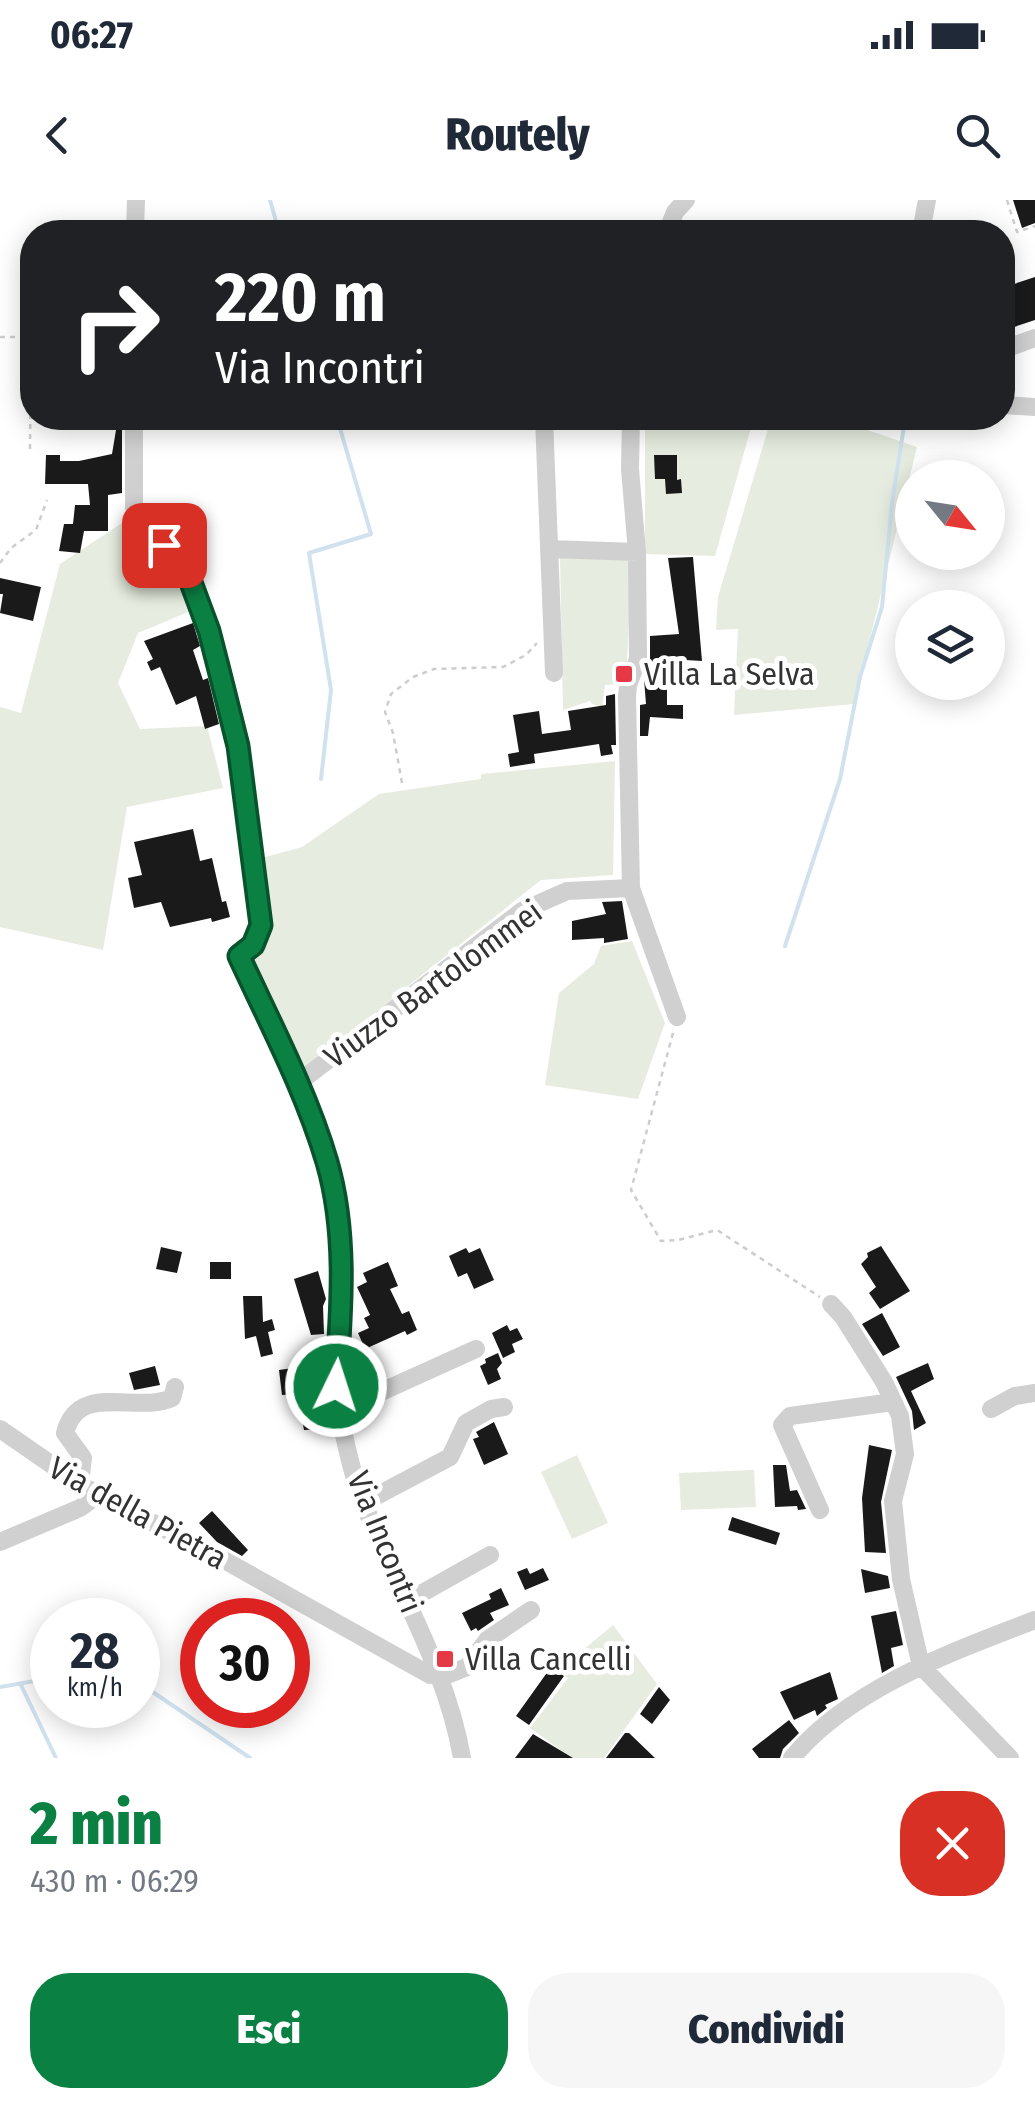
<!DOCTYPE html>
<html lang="it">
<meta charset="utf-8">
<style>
:root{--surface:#fff;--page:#f6f6f7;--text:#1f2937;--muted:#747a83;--accent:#0b8043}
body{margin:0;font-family:"Fira Sans Condensed",sans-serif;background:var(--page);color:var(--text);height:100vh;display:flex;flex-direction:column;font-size:38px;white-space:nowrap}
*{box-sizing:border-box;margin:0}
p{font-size:32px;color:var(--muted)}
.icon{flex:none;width:55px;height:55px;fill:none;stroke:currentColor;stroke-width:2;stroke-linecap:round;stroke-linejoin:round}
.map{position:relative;height:1558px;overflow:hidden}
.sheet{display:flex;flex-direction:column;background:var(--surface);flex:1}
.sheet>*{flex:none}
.banner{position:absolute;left:20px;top:20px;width:995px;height:210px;border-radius:40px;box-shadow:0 5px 25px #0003;background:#202124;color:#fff;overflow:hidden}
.needle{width:65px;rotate:120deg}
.buttons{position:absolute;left:895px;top:260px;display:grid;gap:20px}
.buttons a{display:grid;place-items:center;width:110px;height:110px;border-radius:50%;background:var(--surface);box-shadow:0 5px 25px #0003;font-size:50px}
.speed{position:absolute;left:30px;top:1398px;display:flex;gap:20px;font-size:50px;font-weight:700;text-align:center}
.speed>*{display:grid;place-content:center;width:130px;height:130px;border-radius:50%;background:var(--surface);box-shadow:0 5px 25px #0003;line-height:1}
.speed small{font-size:25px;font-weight:400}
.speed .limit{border:15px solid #d22;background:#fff;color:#111}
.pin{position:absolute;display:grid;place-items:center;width:85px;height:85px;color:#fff;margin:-42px;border-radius:20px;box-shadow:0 5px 15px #0006}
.me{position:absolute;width:110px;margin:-55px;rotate:4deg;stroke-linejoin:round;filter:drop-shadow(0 0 8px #0008)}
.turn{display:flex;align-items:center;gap:35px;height:210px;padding:0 30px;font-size:45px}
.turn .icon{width:130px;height:130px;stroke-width:2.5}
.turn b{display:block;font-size:70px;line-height:85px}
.round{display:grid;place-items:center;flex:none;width:105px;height:105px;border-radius:40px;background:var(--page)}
.summary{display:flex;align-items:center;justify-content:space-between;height:170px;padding:0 30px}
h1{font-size:60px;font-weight:800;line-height:75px;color:var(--accent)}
.cta{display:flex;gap:20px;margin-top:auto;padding:20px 30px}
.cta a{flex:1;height:115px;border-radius:40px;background:var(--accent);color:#fff;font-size:40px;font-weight:800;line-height:115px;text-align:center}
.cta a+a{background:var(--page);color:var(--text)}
.status{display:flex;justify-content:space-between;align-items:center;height:70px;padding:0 50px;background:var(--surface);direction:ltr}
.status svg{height:28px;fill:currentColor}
header{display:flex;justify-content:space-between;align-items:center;height:130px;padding:0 30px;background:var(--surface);font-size:45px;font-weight:800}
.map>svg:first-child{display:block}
.green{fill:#e6ecdf}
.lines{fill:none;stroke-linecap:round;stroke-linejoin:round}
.stream{stroke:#cfe2ee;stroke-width:4}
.building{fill:#1a1a1a}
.path{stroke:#cdcdcd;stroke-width:2.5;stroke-dasharray:5 5;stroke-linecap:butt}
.minor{stroke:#d0d0d0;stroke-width:18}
.route-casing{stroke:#07532c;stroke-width:25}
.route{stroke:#0b8043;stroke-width:18}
.poi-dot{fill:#e63946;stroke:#fff;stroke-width:4}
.labels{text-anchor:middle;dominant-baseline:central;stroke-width:10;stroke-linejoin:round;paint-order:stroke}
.poi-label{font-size:32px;fill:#333;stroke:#fff;text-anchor:start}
.street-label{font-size:32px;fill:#333;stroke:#fff}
</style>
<div class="status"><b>06:27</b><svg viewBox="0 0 49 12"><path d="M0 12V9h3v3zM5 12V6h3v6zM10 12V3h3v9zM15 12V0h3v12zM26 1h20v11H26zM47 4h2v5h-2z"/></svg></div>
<header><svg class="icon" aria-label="back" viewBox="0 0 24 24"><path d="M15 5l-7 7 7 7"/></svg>Routely<svg class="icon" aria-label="search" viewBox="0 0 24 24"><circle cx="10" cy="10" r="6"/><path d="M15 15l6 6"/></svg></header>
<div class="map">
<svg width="1035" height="1558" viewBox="0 0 1035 1558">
<rect width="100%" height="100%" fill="#fff"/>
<path class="green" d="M645,218h60l47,6 -37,132 -70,-2z
M771,219l79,5 67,23 -63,257 -120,11 4,-86 -22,1 2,-33z
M122,323l54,48 12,41 -50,21 -20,50 22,46 67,-3 16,62 -96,19 -24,143 -103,-23v-220l21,6 39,-149z
M560,355l72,2 -5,105 -9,22 -13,1 -3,22 -10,-3 -2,-3 -27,9z
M615,561l-2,114 -72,5 -237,189 -58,-111 13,-14 -1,-85 44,-12 77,-53 102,-15v-5z
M632,741l33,82 -27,76 -93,-14 14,-92 35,-29 7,-18z
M577,1255l31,68 -36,16 -31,-67z
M754,1270l2,37 -75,3 -2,-37z
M613,1425l44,59 -53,74h-32l-42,-30 38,-50 -9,-8z"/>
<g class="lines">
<path class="stream" d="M270,0l9,32
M321,579l10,-89 -22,-137 62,-19 -34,-116
M785,746l55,-167 20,-102 22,-70 10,-104 12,-77
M138,1482l112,76
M21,1485l35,73
M0,1487l52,-9"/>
</g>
<path class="building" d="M1013,0h22v23l-13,5z
M1035,77v43l-33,11v-43z
M118,218h4v75l-14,2v36h-24l-4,22 -21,-2 5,-27h9l2,-19h15l-2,-21h-43l1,-29h14v6h19l33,-7z
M654,255h23v25l4,-1 1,14 -16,1 -1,-15h-10z
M693,357l9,104 -17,-1v20l-18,-3v28h16v14l-33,-2 -2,19h-8v-31l6,-1 -2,-25 6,-19v-24l29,-2 -11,-76z
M0,378l41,9 -8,34 -33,-8 3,-19h-3z
M193,423l7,23 -7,4 10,30 5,-2 11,46 -14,5 -9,-33 -20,9 -16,-38 -9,4 -4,-9 6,-3 -9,-18z
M615,494l1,51h-5l2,9 -12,2 -2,-12 -65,10 1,9 -25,4 -2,-13 11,-2 -6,-37 26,-4 3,23 29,-4 -3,-19 38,-6v-9z
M193,629l7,32 12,-3 10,44 4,-1 4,16 -18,5 -1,-4 -41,9 -9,-25 -27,6 -6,-30 14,-3 -8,-33z
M622,701l6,38 -24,4v-5l-32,2v-19l34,-7 -4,-12z
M881,1046l29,45 -30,18 -11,-16 7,-6 -15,-23 7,-7 -1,-4z
M161,1047l21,5 -5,21 -21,-4z
M466,1048l3,5 11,-5 14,32 -20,9 -7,-16 -9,4 -9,-21z
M210,1062h21v17h-21z
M388,1062l10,24 -8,3 12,25 7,-3 8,19 -10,5 -2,-4 -40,18 -7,-16 11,-5 -5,-10 6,-3 -13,-28 10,-5 -4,-9z
M318,1071l8,28 -3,7 1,28 -13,1 -17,-56z
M243,1096h19l1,26 9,-3 3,11 -7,2 5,22 -12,3 -5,-21 -11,3z
M882,1113l18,34 -17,9 -21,-32z
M507,1125l3,6 7,-3 6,11 -11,5 3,8 -12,6 -11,-25z
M498,1153l4,10 -5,6 4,10 -13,6 -8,-19 6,-3 -1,-4z
M928,1163l6,16 -23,12 15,32 -12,7 -2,-19 -16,-34z
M155,1166l5,19 -26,5 -5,-17z
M300,1167l2,17 21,-1 4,31h-4l2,15 -21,1 -7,-36 -15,1 -3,-25z
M494,1222l14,32 -24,11 -11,-26 6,-2 -3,-5z
M869,1245l23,5 -11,52 5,51 -21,-1 -3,-54z
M773,1265h13l4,26 7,-1 9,19 -8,1 -1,-4 -22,1z
M212,1311l36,39 -6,6 -25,-14 -18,-19z
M732,1317l48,16 -4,12 -48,-15z
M527,1368l3,6 13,-6 6,12 -24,10 -8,-18z
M861,1369l27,7 2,12 -25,5z
M501,1388l8,17 -19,8 4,7 -16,11 -2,-3 -5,3 -9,-18 29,-14 -2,-5z
M896,1411l7,34 -12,3 3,18 -12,7 -11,-57z
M551,1467l13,9 -35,49 -13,-9z
M830,1472l8,27 -13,6 2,3 -10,8 -2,-6 -21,10 -14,-28z
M659,1487l11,13 -18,24 -12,-10z
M789,1520l10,13 -16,16 -3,9h-21l-7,-9z
M625,1533h4l26,25h-49z
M533,1534l40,24h-58z"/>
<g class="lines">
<path class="path" d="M1007,0l10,32 18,-6
M0,137h25l6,-8 1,-29
M30,249l1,-120
M0,363l11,-15 25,-18 11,-30
M402,583l-9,-50 -8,-21 6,-18 22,-17 21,-8 69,-2 23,-12 11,-12
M673,833l-42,157 30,51 17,-1 39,-10 103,67"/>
<path class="minor" d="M135,32l1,-32
M667,32l8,-20 11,-12
M921,32l6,-32
M1002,150l33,-12
M1002,205l33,2
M134,218v90l11,21 38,32 26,70 29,115 23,179 -8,20 -14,11c40,86 88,173 99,270 6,55 -4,106 -2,159 2,27 12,71 20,97 32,94 89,177 106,276
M544,218l10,255
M631,218l-1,51 7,83 1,107 -10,26 -1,12 4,191 46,129
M550,349l87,3
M298,883l224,-172 45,-20 64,-3
M831,1104l12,13 41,65 16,34 5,38 -12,47 8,78 20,87 89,92
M991,1209l24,-13 20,-3
M341,1210l135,-61
M0,1229l84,58 140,73 206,115 7,-3
M75,1282l6,-7 2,-17 -18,-25c13,-52 71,-19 107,-35l3,-11
M365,1302l85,-45 16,-34 25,-14 13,-2
M820,1310l-38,-85 8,-9 103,-14
M0,1342l80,-34 18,-13
M408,1401l82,-46
M439,1478l28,-11 20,-27 44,-30
M792,1558c56,-69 162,-107 243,-138"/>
</g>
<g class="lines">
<defs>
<path id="route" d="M164,345l19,16 26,70 10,39 19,76 23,179 -8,20 -14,11c31,67 67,135 88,206 21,72 14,151 9,224"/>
</defs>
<use href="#route" class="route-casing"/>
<use href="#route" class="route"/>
</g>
<g class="poi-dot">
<rect x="614" y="464" width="20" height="20" rx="5"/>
<rect x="435" y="1449" width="20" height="20" rx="5"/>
</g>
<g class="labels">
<g class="poi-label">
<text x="644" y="474">Villa La Selva</text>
<text x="465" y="1459">Villa Cancelli</text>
</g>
<g class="street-label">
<text transform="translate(433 784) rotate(-36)">Viuzzo Bartolommei</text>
<text transform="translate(138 1313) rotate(29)">Via della Pietra</text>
<text transform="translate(385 1342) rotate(68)">Via Incontri</text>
</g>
</g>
</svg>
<div class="buttons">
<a><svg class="needle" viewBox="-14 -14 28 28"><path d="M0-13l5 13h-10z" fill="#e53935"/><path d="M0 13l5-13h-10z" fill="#747a83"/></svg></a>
<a><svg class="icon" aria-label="layers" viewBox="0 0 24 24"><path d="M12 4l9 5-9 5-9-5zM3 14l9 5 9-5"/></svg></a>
</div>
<div class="speed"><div>28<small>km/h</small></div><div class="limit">30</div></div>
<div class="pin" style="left:164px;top:345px;background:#d93025"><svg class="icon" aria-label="arrive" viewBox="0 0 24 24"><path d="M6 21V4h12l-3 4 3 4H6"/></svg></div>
<svg class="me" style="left:336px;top:1186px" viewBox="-20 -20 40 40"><circle r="17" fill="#0b8043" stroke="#fff" stroke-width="3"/><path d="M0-11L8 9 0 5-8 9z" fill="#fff"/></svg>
<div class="banner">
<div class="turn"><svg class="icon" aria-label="right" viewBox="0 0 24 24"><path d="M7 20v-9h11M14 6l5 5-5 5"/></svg><div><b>220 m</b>Via Incontri</div></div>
</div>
</div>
<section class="sheet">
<div class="summary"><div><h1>2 min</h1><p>430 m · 06:29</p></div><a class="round" style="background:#d93025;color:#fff"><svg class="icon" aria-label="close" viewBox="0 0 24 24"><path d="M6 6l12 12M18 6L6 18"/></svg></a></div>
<div class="cta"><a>Esci</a><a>Condividi</a></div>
</section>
